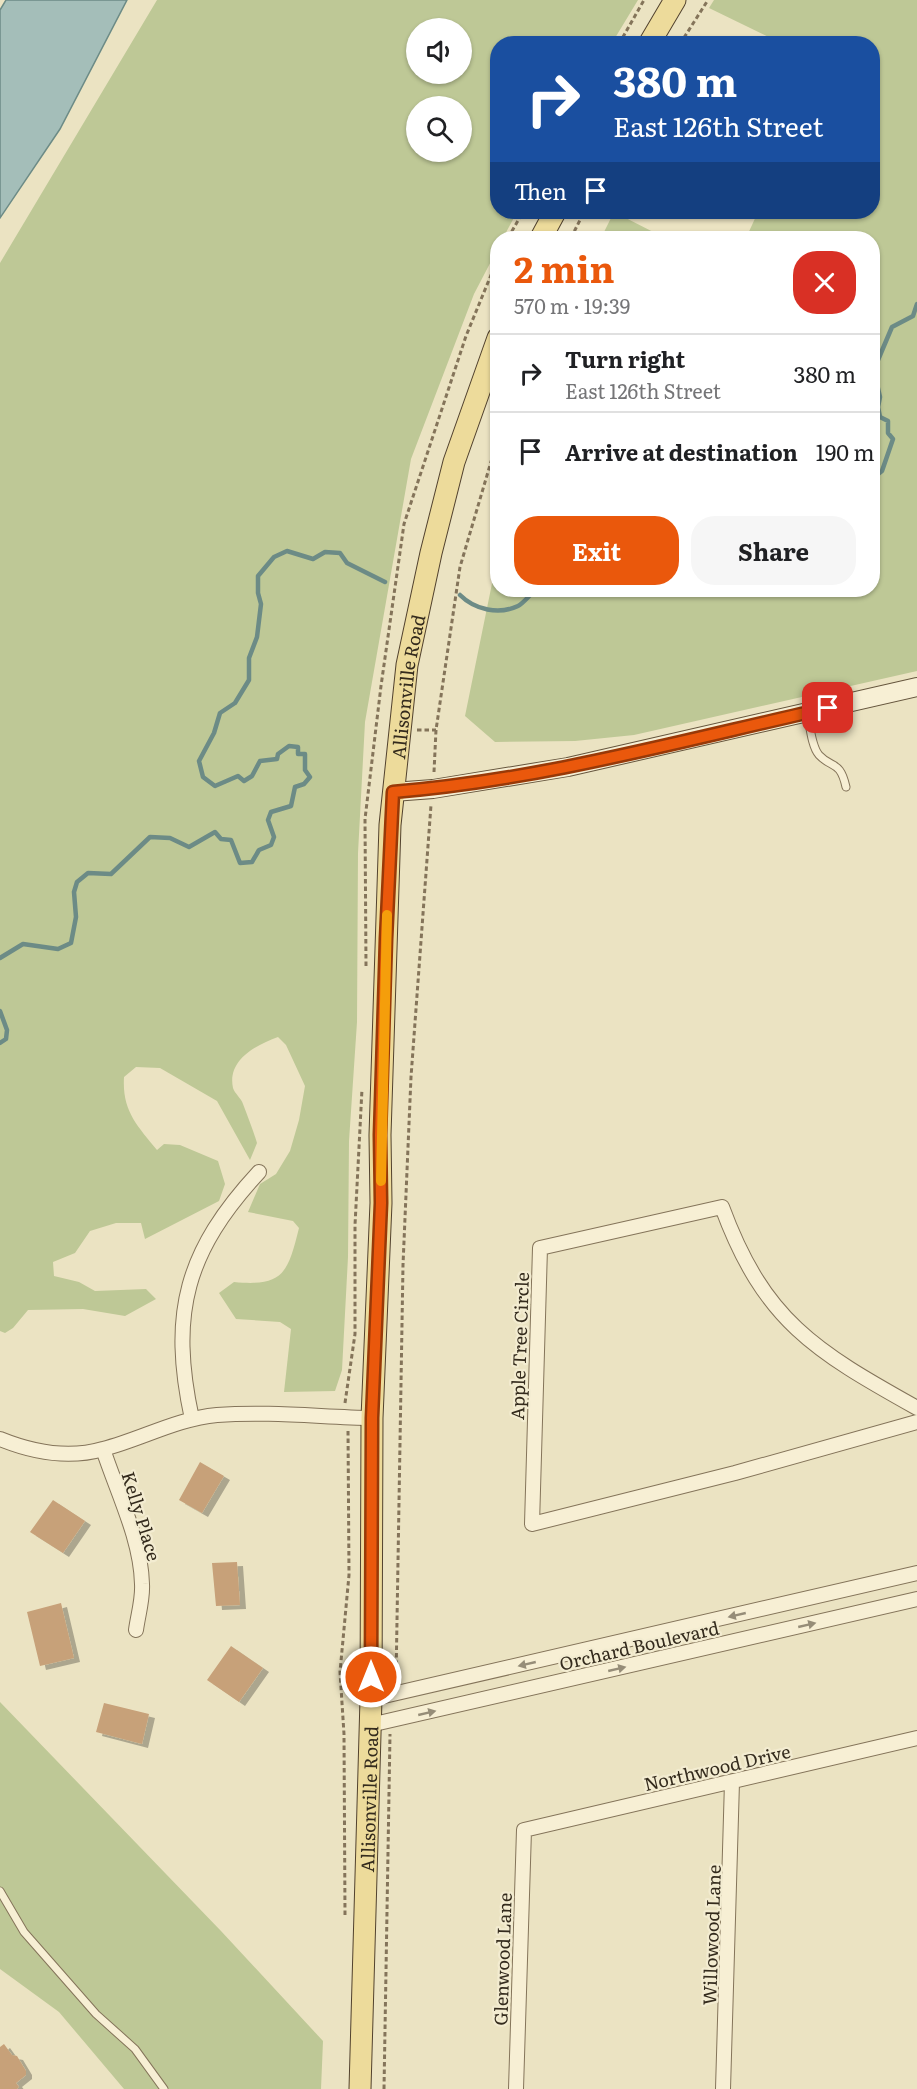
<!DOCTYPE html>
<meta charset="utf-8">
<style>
:root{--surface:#fff;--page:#f6f6f6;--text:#202124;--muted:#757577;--line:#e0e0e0;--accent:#ea580c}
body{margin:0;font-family:Literata,serif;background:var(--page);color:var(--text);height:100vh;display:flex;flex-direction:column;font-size:22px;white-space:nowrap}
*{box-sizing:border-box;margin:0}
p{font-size:20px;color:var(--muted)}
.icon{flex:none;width:33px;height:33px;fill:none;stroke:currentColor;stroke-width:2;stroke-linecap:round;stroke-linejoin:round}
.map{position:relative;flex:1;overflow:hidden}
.panel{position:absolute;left:490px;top:231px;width:390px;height:366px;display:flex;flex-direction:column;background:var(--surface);border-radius:24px;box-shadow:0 2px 4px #0004}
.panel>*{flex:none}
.banner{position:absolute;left:490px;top:36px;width:390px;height:183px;border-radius:24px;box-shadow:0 2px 4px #0004;background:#1a4fa0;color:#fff;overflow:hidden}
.buttons{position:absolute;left:406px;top:18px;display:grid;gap:12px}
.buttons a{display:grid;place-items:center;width:66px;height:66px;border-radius:50%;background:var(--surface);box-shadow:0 2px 4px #0004;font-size:30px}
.pin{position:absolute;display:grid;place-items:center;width:51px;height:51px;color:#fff;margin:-26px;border-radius:12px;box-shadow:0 3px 9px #0006}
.me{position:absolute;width:66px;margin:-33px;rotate:0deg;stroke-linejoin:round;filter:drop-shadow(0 0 4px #0008)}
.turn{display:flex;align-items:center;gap:21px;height:126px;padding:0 24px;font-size:27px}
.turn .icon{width:78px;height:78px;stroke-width:2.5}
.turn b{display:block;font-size:42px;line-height:51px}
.then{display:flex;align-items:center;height:57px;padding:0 24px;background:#0003;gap:12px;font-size:22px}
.round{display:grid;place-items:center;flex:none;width:63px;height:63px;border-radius:24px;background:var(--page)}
.head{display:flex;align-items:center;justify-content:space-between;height:102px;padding:0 24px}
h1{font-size:36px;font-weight:700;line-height:45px;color:var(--accent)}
.cta{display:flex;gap:12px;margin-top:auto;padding:12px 24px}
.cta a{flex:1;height:69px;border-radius:24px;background:var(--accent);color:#fff;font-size:24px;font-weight:700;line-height:69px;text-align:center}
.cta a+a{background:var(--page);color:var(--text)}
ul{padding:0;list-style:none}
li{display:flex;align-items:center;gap:18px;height:78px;padding:0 24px;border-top:2px solid var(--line)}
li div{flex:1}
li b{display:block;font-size:22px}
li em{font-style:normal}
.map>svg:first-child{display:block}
.green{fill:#bec896;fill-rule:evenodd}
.water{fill:#a4beb9;stroke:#6c8b86;stroke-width:1.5}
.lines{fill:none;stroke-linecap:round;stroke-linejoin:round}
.stream{stroke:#6c8b86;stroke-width:4.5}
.building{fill:#c7a179;filter:url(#shadow)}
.service-casing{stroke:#84745a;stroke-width:9}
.minor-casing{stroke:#84745a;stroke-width:16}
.secondary-casing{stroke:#65553d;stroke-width:20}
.primary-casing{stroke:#52422e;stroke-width:23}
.path{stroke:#84745a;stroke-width:3;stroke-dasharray:4.5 3;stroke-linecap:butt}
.service{stroke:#f7efd4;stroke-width:7}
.minor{stroke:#f7efd4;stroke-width:14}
.secondary{stroke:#f7efd4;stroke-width:18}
.primary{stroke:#eddb9b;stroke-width:21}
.oneway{fill:#968d78}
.route-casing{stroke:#983908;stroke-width:15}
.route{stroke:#ea580c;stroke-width:10}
.slow{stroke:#f59e0b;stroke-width:10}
.labels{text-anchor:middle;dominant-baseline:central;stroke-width:4.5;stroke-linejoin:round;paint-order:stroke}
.street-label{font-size:18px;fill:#342b1d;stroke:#f3ecd1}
</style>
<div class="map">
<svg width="917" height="2089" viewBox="0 0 917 2089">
<defs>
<filter id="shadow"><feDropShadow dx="6" dy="4" stdDeviation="0" flood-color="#0004"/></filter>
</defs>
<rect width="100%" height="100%" fill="#ebe3c2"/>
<path class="green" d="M157,0h481l-26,43 -114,1v168h19l-14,26h-5v10l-24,46 -63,165 -46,263 -7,131 -1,169 -8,119 -1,116 -6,113 -7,21 -51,1 7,-63 -11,-7 -44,-3 -17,-26 15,-11c50,5 54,-10 65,-54l-6,-7 -45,-9 12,-28 16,-10 14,-23 9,-31 6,-34 -19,-41 -8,-8c-22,8 -51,23 -45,51 2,6 8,10 10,16 5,13 10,26 14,39l-7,17 -33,-59 -57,-33 -24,-1 -12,10c-2,34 13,48 33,73l7,-6 16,1 38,16 7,23 -6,17 -74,38 -4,-16h-25l-26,8 -15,22 -22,9 1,14 25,6 16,9 51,-2 10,10 -31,17 -42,-7 -55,1 -15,18 -8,5 -5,-2v-1068zM462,28v46h-45v-46zM417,106h45v46h-45z
M714,0h203v671l-283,64 -59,6 -80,1 -30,-26 33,-162v36h375v-352h-127l12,-26h115v-168l-92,-1 -72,-35z
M614,212l51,26h-64z
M0,1702l221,229 102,110 -2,48h-197l-65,-77 -59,-43z"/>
<path class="water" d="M6,0h121l-67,129 -60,89v-208z"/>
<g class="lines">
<path class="stream" d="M873,478l9,-7 11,-32 -5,-6v-12l-8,-4 -2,-10 2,-10 -6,-26 4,-11 14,-33 21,-11 4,-12
M460,595c15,15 39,20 58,11 6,-3 12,-12 18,-16
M0,958l23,-14 35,5 13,-6 5,-26 -2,-25 3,-10 11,-9 23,1 39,-37 20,1 19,9 26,-15 6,7 10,1 9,23 12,-1 7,-12 12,-5 3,-8 -6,-17 3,-8 20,-6 4,-19 9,-3 6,-7 -5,-7v-16h-7v-7l-9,-1 -11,8 -1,5 -17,2 -8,15 -8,5 -6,-5 -23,10 -12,-9 -4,-16 15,-28 6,-20 15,-10 14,-23v-22l8,-21 4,-33 -3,-11v-17l16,-19 13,-6 26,8 12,-7 15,1 7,10 38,19
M0,1011l7,19 -1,9 -6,4"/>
</g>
<path class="building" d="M200,1462l24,14 -22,37 -23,-13z
M53,1500l32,21 -22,32 -33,-21z
M237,1562l3,43 -24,1 -4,-43z
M61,1603l13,55 -34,8 -13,-54z
M231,1646l32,22 -24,34 -32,-22z
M104,1703l45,11 -7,30 -46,-12z
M4,2044l8,11 5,1 9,15v4l-10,8 3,4 -2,2h-17v-42z"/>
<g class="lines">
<defs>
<path id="service" d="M807,712c3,12 4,34 12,43 13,14 21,5 27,32
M0,1891l24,41 72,82 39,35 29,40"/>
<path id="minor" d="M917,1408c-102,-57 -153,-87 -195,-201l-182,41 -8,276 203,-51 182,-51
M192,1419c-23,-106 -6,-168 67,-247
M0,1439c32,13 69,20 103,10 39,-10 73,-30 114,-34 51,-4 104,2 155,3
M103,1449c14,43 38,90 39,135 1,15 -4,31 -6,46
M371,1699l546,-126
M370,1725l547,-126
M516,2089l8,-259 393,-92
M723,2089l9,-307"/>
<path id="secondary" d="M393,792l40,-3 135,-22 349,-80"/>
<g id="primary">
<path d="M649,44l26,-44"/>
<path d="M541,238l14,-26"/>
<path id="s1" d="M360,2089l11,-390 1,-281 9,-215 -1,-68 10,-310 17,-160 24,-112 23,-91 44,-124"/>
</g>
</defs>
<use href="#service" class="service-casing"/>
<use href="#minor" class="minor-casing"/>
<use href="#secondary" class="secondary-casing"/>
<use href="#primary" class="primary-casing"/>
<path class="path" d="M619,44l25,-44
M680,44l28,-44
M508,238l15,-26
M571,238l13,-26
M417,730h19
M434,772l2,-42 24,-163 38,-129
M366,966l-1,-147 16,-133 23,-162 62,-188 32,-78
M345,1403l10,-69v-109l7,-136
M396,1680l7,-415 8,-188 20,-272
M345,1915l-1,-181 -4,-62 9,-97 -1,-145
M384,2089l6,-355"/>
<use href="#service" class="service"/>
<use href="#minor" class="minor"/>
<use href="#secondary" class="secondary"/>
<use href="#primary" class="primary"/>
</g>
<defs><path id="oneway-solid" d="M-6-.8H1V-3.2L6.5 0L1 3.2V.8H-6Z" transform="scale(1.5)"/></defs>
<g class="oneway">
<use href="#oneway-solid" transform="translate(737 1615) rotate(167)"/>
<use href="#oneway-solid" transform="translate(807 1625) rotate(-13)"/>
<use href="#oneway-solid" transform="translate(527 1664) rotate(167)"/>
<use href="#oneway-solid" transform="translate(617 1669) rotate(-13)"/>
<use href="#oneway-solid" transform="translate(427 1713) rotate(-13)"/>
</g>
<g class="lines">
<defs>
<path id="route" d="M371,1677l1,-259 9,-215 -1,-68 6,-196 7,-147c148,-12 291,-52 435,-84"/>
</defs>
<use href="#route" class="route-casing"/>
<use href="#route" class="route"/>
<path class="slow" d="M381,1181l6,-266"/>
</g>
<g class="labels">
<g class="street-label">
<text stroke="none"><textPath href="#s1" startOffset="1404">Allisonville Road</textPath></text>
<text transform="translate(519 1346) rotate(-88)">Apple Tree Circle</text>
<text transform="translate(142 1516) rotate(73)">Kelly Place</text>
<text transform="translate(639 1645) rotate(-13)">Orchard Boulevard</text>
<text transform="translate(717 1767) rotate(-13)">Northwood Drive</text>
<text stroke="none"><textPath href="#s1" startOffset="290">Allisonville Road</textPath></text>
<text transform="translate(711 1935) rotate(-88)">Willowood Lane</text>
<text transform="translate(502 1959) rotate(-88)">Glenwood Lane</text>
</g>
</g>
</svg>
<div class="buttons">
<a><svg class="icon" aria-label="sound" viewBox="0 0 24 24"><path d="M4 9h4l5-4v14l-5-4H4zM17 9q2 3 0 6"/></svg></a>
<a><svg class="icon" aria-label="search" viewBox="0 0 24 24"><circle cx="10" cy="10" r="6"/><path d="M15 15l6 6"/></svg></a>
</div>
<div class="pin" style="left:828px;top:708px;background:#d93025"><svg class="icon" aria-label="arrive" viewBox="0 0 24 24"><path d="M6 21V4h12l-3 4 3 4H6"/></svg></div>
<svg class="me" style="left:371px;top:1677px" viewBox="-20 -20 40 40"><circle r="17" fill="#ea580c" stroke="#fff" stroke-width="3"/><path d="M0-11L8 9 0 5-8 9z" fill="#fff"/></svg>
<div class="banner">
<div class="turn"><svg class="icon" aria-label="right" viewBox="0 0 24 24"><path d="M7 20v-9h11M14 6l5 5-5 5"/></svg><div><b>380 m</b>East 126th Street</div></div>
<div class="then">Then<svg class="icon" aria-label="arrive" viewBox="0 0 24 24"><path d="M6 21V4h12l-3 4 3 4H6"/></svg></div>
</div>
<section class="panel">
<div class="head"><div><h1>2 min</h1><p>570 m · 19:39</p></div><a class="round" style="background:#d93025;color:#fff"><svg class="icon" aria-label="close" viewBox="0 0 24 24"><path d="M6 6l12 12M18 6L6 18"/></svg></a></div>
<ul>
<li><svg class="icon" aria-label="right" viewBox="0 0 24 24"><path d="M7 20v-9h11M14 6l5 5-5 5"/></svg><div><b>Turn right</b><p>East 126th Street</p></div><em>380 m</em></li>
<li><svg class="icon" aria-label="arrive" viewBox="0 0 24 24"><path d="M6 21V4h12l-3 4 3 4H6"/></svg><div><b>Arrive at destination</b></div><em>190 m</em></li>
</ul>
<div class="cta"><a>Exit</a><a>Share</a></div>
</section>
</div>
